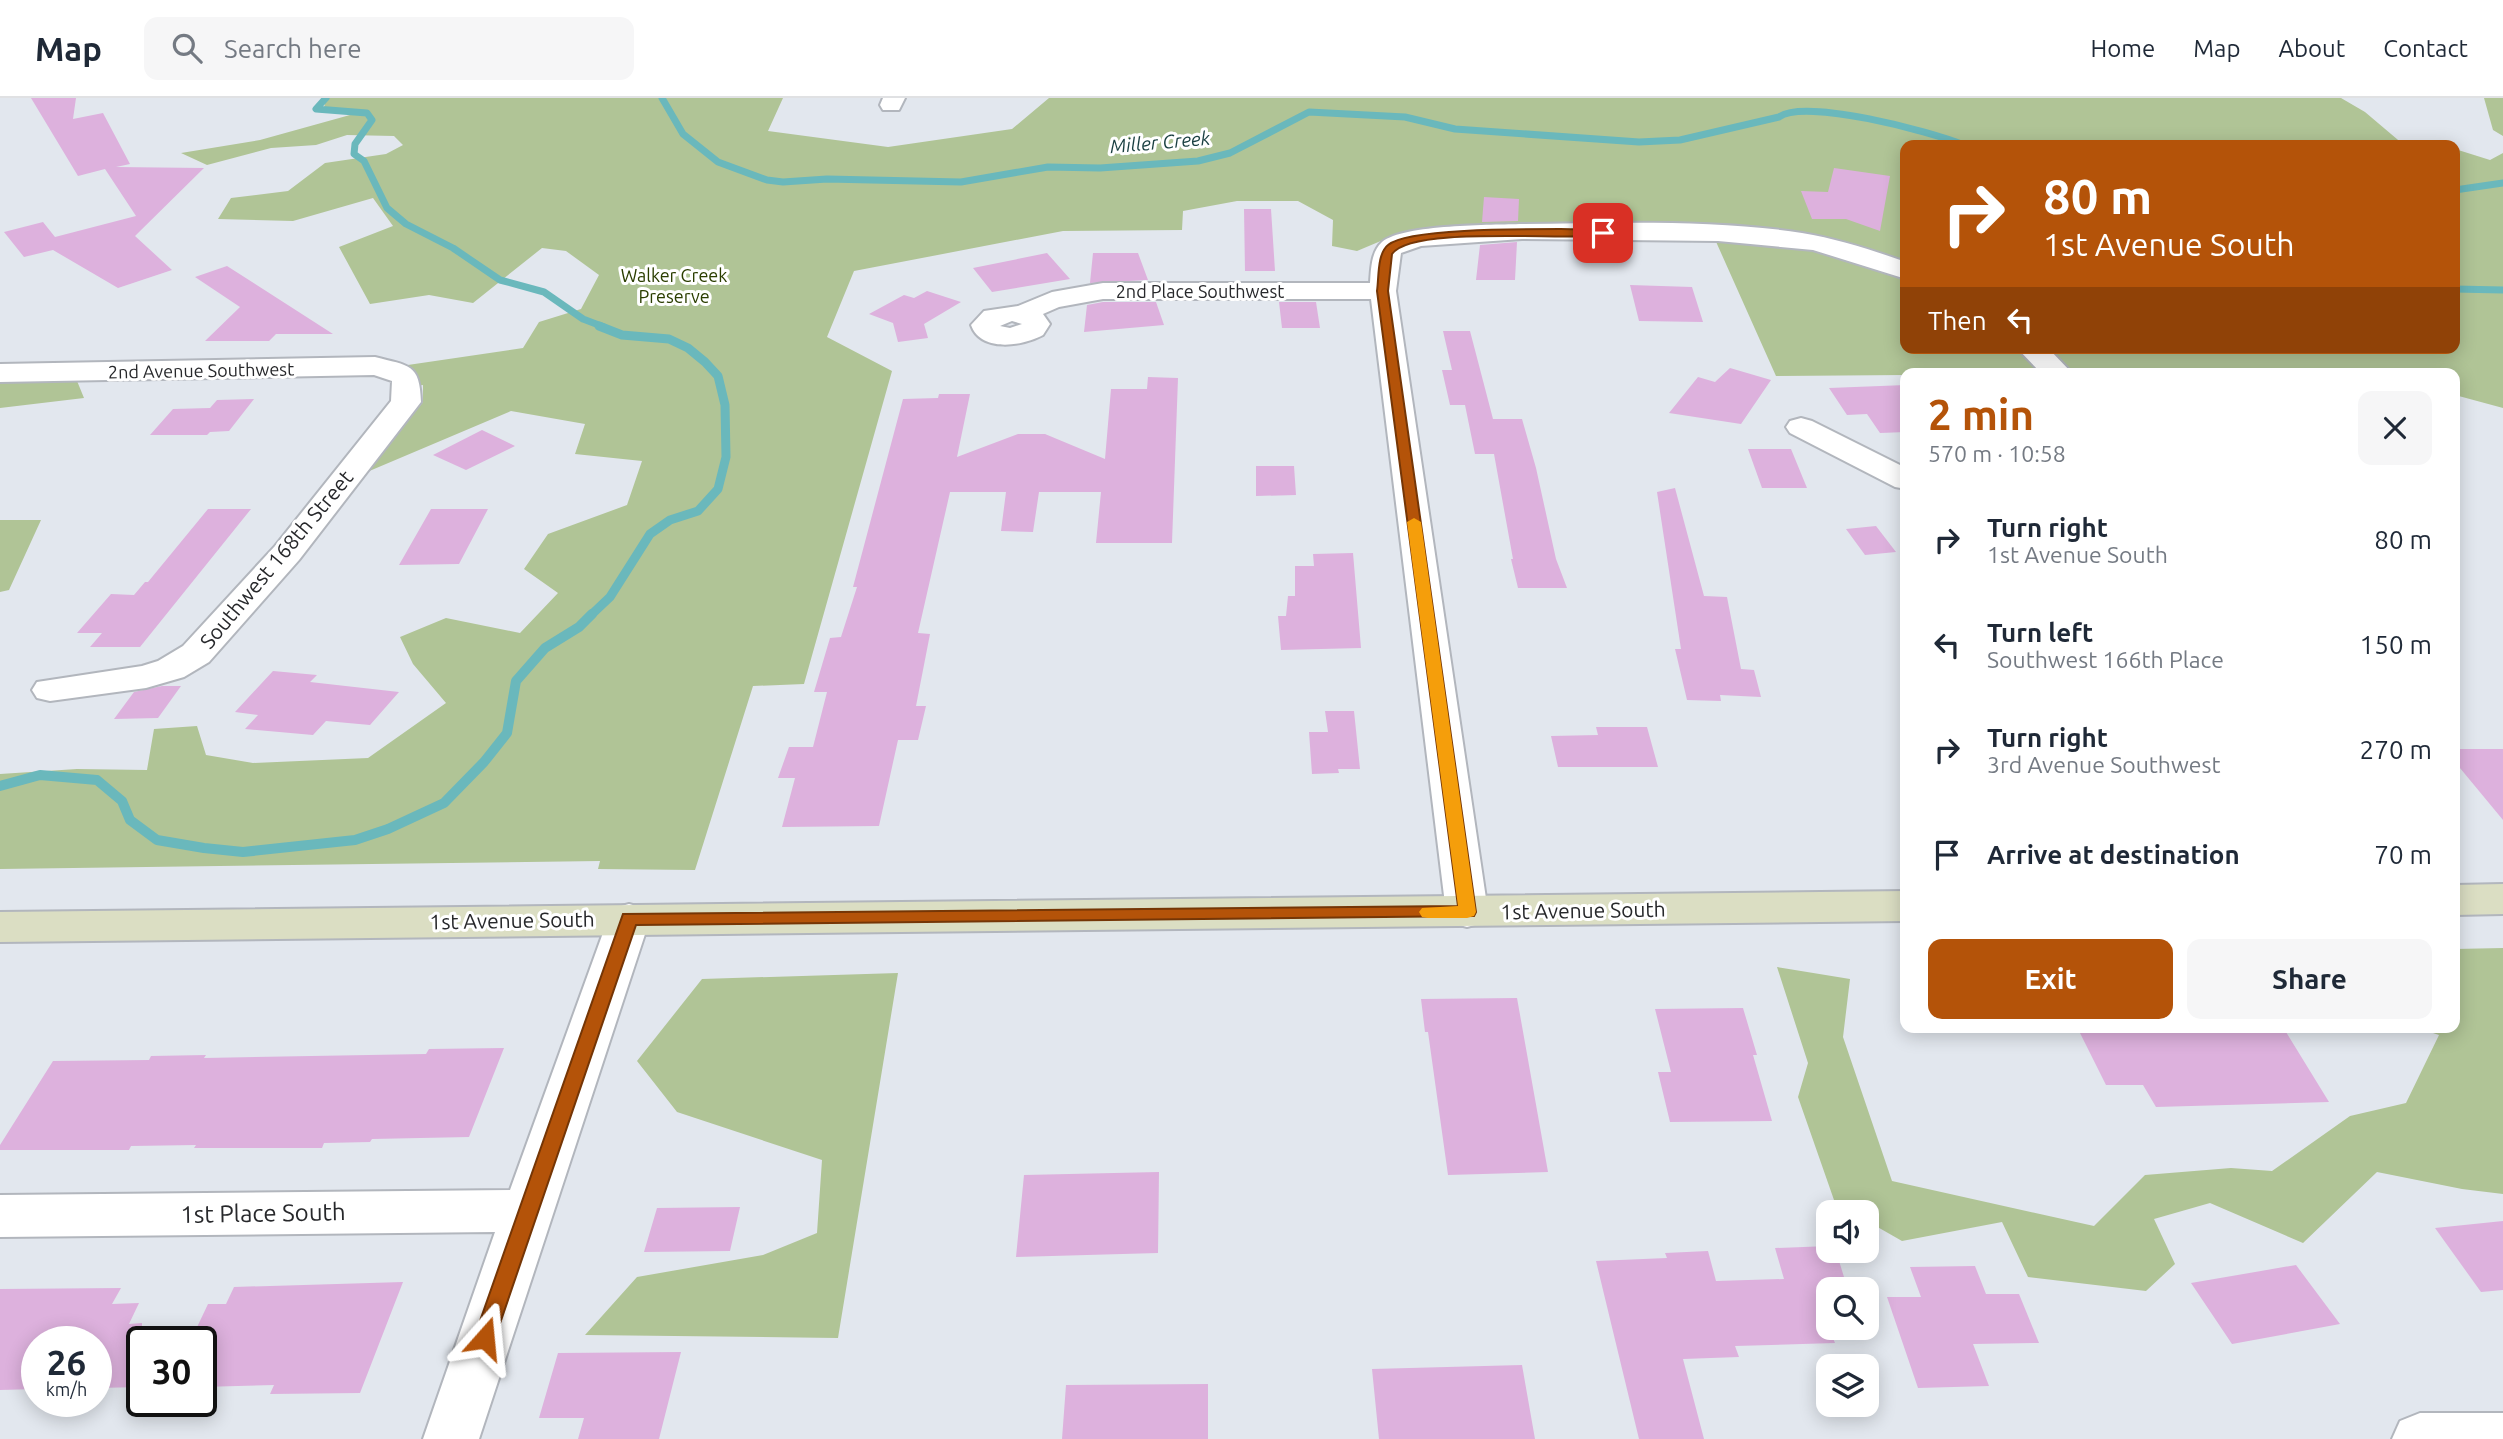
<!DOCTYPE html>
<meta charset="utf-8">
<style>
:root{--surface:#fff;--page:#f6f6f7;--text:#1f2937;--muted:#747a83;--line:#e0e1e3;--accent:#b45309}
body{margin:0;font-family:Ubuntu,sans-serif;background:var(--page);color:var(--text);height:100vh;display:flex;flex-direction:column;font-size:26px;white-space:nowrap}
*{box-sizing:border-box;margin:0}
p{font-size:23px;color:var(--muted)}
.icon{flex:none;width:38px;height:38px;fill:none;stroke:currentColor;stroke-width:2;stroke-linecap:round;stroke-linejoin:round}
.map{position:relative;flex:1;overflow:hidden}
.side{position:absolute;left:1900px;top:270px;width:560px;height:665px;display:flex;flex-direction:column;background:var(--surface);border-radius:14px;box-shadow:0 4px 18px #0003}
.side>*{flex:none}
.top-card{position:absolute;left:1900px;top:42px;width:560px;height:214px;border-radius:14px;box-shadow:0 4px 18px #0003;background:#b45309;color:#fff;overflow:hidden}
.tools{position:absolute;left:1816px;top:1102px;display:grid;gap:14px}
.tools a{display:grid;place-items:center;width:63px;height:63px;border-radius:14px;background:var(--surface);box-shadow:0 4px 18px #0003;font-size:35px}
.speed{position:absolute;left:21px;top:1228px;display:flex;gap:14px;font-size:35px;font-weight:700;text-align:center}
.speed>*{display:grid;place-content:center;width:91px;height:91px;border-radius:50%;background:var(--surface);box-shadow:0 4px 18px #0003;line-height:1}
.speed small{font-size:18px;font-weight:400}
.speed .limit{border:4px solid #111;border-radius:10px;background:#fff;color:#111}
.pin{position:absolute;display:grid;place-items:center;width:60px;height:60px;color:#fff;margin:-30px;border-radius:14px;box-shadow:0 4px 10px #0006}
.me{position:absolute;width:77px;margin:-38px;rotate:18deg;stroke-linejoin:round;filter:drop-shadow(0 0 5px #0008)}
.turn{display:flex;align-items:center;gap:24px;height:147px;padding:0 28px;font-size:32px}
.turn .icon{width:91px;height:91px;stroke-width:2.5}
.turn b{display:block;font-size:49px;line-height:60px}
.then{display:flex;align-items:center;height:66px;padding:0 28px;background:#0003;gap:14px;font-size:26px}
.round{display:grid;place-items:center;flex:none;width:74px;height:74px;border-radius:14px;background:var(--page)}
.head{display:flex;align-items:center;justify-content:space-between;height:119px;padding:0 28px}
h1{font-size:42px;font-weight:700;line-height:52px;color:var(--accent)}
.button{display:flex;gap:14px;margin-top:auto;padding:14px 28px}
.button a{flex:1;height:80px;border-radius:14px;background:var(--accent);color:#fff;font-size:28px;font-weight:700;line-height:80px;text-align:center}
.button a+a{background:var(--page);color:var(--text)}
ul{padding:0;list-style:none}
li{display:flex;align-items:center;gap:21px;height:105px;padding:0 28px}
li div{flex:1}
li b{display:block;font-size:26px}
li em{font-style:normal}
header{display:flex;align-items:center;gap:42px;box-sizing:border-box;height:98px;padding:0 35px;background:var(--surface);border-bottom:2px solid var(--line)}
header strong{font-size:33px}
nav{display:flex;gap:38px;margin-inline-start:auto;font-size:24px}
.search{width:490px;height:63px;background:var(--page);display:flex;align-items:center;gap:18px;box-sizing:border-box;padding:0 24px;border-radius:14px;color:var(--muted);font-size:26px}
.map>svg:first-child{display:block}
.green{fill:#b0c496}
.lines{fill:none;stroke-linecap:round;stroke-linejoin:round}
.stream-far2{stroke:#6ab8bc;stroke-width:7}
.stream-far1{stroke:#6ab8bc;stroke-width:9}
.stream{stroke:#6ab8bc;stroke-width:10}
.building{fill:#ddb1dd}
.minor-casing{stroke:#b2b6bd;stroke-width:4}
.tertiary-casing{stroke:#b2b6bd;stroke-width:4}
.secondary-casing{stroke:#b2b6bd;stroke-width:4}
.minor{fill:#fff;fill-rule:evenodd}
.tertiary{fill:#fff;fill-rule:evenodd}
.secondary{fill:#dbdec3;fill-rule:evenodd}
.route{fill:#b45309;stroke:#753606;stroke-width:2}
.slow{fill:#f59e0b}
.labels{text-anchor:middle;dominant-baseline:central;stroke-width:6;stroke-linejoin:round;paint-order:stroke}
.far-park-label{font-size:18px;fill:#2b3e00;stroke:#fff}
.far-street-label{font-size:18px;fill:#27282b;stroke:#fff}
.far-water-label{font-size:19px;font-style:italic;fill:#193f41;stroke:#fff}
.street-label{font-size:21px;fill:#27282b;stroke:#fff}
.near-street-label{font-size:24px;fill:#27282b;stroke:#fff}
</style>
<header>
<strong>Map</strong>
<div class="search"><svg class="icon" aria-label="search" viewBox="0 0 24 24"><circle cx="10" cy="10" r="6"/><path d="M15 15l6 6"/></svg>Search here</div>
<nav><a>Home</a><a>Map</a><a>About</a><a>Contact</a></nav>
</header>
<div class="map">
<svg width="2503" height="1341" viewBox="0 0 2503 1341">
<rect width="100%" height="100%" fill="#e2e7ee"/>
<path class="green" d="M326,0h457l-15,33 120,16 124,-18 37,-31h1292l24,14 39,33h-498v203h549v-199l35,11 13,-7v255l-48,-13v-22h-549v2l-130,1 -67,-150 -244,-1 -70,10 -38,16 -25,-5 1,-26 -35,-19h-61l-54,10 -1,19 -119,1 -209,40 -27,66 65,34 -88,313 -51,2 -58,184 -97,-1 2,-8 -600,8v-95l77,-5 70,1 7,-41 43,-3 9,29 47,8 115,-5 78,-55 -33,-39 -13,-27 46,-19 74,15 38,-40 -34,-24 24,-35 79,-29 15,-44 -67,-7 10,-30 -74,-13 -144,61 56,-70v-17l-7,1 -15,-20 122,-18 16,-26 42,-13 18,-34 -33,-24 -24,-3 -69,55 -44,-8 -59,9 -31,-57 54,-21 -20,-28 -80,23 -75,-2 13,-21 57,-7 37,-28 61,-9 17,-9 -9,-9 -47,-1 -31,10 -45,3 -64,17 -26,-12 79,-13 90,-25 -26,-7z
M2484,0h19v38l-10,-6z
M75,278l9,22 -84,10v-30z
M0,422h41l-32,70 -9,2z
M2503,850v246l-41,-5 -85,-17 -74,71 -93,-40 -56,16 21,45 -29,27 -118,-14 -26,-55 -100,19 -35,-20v-8h-12l-21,-13 -36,-103 10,-34 -31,-96 73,12 -7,58 49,144 202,45 51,-51 86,-7 41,3 78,-55 56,-13 33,-68 -24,-8h40v-78z
M898,875l-60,365 -253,-3 52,-58 126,-22 54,-22 5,-73 -145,-48 -40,-51 65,-82z"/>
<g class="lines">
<path class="stream-far2" d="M326,0l-10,11 51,4 5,7 -17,24 -1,10 10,7 23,47 19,16 47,24 47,32 44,12 39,27 21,8
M662,0l21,36 35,28 49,18 16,2 44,-3 134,3 87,-15 52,1 98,-7 32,-8 79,-41 96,5 50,12 184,13 41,-2 99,-23c25,-19 151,14 185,28
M2455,92l48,-7
M2455,191l48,1"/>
<path class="stream-far1" d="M590,518l20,-19 40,-63 20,-14 28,-9 20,-22 8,-32 -1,-52 -7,-29 -13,-14 -17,-14 -19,-9 -47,-4 -23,-9"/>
<path class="stream" d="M0,688l40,-11 57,5 25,21 8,19 27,20 47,8 39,4 112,-12 33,-11 56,-26 40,-41 23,-29 9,-52 29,-33 34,-21 13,-13"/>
</g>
<path class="building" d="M31,0h45l-3,21 30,-6 27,51 -14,3 88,1 -69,68 37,34 -54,18 -65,-38 -29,7 -20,-25 39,-10 12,15 81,-21 -31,-47 -27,7z
M1834,70l56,8 -10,55 -34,-12h-34l-11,-28 27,1z
M1484,99l35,2 -1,22 -36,1z
M1244,111h27l4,62h-30z
M1517,144l-2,38h-39l4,-35z
M1047,155l23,26 -78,13 -19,-24z
M1093,155h45l10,27 -58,3z
M227,168l106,68h-57l-7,7h-64l35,-34 -45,-30z
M1630,187l62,2 11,35 -64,-1z
M927,193l34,11 -37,22 4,14 -30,4 -5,-19 -24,-9 35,-19 10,3z
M1103,204h53l8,23 -80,7 3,-27z
M1279,204h37l4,26h-38z
M1443,233h27l23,88h29l14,49 20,91 11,29h-49l-7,-29h2l-19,-105h-19l-10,-49h-15l-8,-35h10z
M1730,270l41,12 -30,44 -72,-11 29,-36 17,5z
M1148,279l30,1 -6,165h-76l5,-51h-62l-6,40 -32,-1 5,-39h-56l-32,141 12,1 -14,72h10l-8,34h-20l-19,86 -97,1 13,-49h-17l11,-31h24l14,-55h-13l16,-54 11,-1 16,-50h-4l50,-188 35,-1 1,-4h31l-13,63 61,-23h27l60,25 6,-70h36z
M1906,287v47l-26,1 -13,-19 -20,1 -18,-27z
M254,301l-25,32 -19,1 -3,3h-57l23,-26 37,-1 7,-8z
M482,332l33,16 -49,24 -33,-15z
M1748,351h43l16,39h-45z
M1256,368h38l2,29 -40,1z
M1675,390l29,108 23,1 14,72 13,1 7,27 -41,-2 1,6 -34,-1 -12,-51h6l-24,-157z
M208,411h43l-111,138h-50l12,-14h-25l34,-39 23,1 11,-13h3z
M431,411h57l-29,55 -60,1z
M1876,428l20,26 -31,3 -19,-26z
M1353,455l8,95 -80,2 -3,-34h8l2,-20h7v-30h19l-1,-12z
M273,573l44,4 -7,7 89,10 -29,33 -44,-4 -13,14 -68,-6 13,-14 -23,-3z
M162,588h19l-23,32 -44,1 20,-27z
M1325,613h29l6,58h-22l1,4 -27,1 -3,-42h19z
M1596,629h51l11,40h-100l-7,-31 47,-1z
M2455,651h48v71l-48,-58z
M1517,900l31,174 -100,3 -20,-143h-3l-4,-33z
M1743,910l14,47h-4l19,66 -102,1 -12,-50h13l-16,-63z
M2077,929h206l46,75 -173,5 -13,-22h-37z
M504,950l-35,89 -97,2 -2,3 -46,1 -2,5h-128l2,-3 -65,1 -2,4h-129v-5l53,-84 96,-1 2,-4 55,-1 -2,3 222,-4 3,-5z
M1159,1074l-1,81 -142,4 8,-82z
M740,1109l-10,44 -86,1 13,-44z
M2503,1123v69l-22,2 -46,-64z
M1829,1148v5h7l12,39h-19v38l6,15 -100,3 4,11 -56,2 21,80h-65l-43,-178 71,-3 -2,-5 43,-2 8,30 68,-2 -9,-31z
M2296,1167l44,59 -108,20 -41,-61z
M1975,1168l11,28h33l20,49 -66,1 16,42 -71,2 -31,-91h34l-11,-30z
M403,1184l-43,111 -90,1 4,-9 -73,2v-45h-11l18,-38h18l8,-17z
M121,1190l-9,16 27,-1 -10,21 13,-1v64l-46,1v-46h-59v47l-37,1v-101z
M681,1254l-22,87h-81l6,-21h-45l19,-65z
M1522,1267l13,74h-156l-7,-70z
M1208,1286v55h-146l4,-54z"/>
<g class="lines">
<defs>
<path id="minor" d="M883,0h22l-6,12h-16l-3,-5z
M1522,126c89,-1 193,-5 280,9 36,6 70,17 104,29v17l-93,-29 -95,-9 -196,-2 -101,7 -20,7 -5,38 92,621 -6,11 -15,4 -15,-4 -6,-11 -75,-613h-268l-44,8 -16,7 7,10 -7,11c-20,11 -62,18 -72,-10l13,-14 34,-5 34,-14 51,-9h267c1,-14 1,-31 12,-41 22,-18 111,-17 140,-18zM1012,223l10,3 -12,4 -10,-2z
M2017,250h31l24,25h-31z
M375,259c34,9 45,6 46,45l-122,158 -90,102 -25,15 -38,11 -96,13 -13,-3 -5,-8 5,-8 105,-16 16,-5 25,-15 92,-100 116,-145 1,-20 -18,-6 -374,7v-18z
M1801,320l11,3 94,47v21l-11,-2 -105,-54 -4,-6 4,-6z
M629,806l15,4 6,11 -171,520h-56l72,-207 -495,5v-42l510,-5 98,-271 6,-11z"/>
<path id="tertiary" d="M2420,1315h83v26h-111l8,-18z"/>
<path id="secondary" d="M2503,786v30l-48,1v-30z
M1906,793v30l-1906,21v-30z"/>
</defs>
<use href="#minor" class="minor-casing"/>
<use href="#tertiary" class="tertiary-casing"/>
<use href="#secondary" class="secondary-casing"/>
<use href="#minor" class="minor"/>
<use href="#tertiary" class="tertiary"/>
<use href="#secondary" class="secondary"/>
</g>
<path class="route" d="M1603,131l3,1v5c-38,6 -195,-10 -214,19l-4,37 88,621 -2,4 -838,9 -141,413 -3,6 -7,3 -8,-3 -3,-6 149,-424 835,-8 -81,-615c2,-13 0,-37 11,-46 23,-20 177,-15 215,-16z"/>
<path class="slow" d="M1414,420l7,4 55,390 -2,4 -7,2h-39l-6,-1 -3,-5 3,-4 36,-2 -51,-384z"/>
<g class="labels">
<g class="far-park-label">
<text x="674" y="177">Walker Creek<tspan x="674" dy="21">Preserve</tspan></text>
</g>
<g class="far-street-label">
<text x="1200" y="193">2nd Place Southwest</text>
<text transform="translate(201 272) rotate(-1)">2nd Avenue Southwest</text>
</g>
<g class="far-water-label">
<text transform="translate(1160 44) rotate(-5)">Miller Creek</text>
</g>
<g class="street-label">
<text transform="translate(276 461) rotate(-50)">Southwest 168th Street</text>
<text transform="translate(1583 812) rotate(-1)">1st Avenue South</text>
<text transform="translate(512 822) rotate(-1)">1st Avenue South</text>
</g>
<g class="near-street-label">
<text transform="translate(263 1115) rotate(-1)">1st Place South</text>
</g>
</g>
</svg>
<div class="tools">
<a><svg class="icon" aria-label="sound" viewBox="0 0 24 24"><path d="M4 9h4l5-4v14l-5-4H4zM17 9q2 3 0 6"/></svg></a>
<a><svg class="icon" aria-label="search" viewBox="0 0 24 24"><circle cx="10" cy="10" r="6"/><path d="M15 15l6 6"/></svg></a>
<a><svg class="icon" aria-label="layers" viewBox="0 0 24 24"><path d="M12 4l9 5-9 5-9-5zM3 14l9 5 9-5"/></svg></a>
</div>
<div class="speed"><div>26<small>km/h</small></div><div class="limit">30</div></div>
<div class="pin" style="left:1603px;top:135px;background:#d93025"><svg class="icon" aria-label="arrive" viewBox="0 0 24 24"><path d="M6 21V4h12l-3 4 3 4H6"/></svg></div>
<svg class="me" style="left:485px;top:1240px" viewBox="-20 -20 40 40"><path d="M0-17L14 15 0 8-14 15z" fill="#b45309" stroke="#fff" stroke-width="4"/></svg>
<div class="top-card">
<div class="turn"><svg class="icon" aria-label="right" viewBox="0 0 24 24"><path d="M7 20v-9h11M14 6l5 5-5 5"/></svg><div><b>80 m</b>1st Avenue South</div></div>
<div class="then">Then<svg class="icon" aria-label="left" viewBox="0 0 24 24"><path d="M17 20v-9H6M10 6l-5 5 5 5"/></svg></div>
</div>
<section class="side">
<div class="head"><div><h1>2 min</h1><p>570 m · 10:58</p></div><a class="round"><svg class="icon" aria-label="close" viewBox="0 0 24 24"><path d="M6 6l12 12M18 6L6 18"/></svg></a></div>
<ul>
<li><svg class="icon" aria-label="right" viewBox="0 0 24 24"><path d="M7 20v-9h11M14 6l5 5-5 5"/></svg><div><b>Turn right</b><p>1st Avenue South</p></div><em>80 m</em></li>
<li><svg class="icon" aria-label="left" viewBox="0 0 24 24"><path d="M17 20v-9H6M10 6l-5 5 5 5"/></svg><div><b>Turn left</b><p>Southwest 166th Place</p></div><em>150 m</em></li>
<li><svg class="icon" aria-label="right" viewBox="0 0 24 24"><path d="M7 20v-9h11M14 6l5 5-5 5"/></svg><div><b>Turn right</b><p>3rd Avenue Southwest</p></div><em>270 m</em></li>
<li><svg class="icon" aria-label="arrive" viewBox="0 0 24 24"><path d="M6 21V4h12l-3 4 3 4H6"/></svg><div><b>Arrive at destination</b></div><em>70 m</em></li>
</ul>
<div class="button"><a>Exit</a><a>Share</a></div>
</section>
</div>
